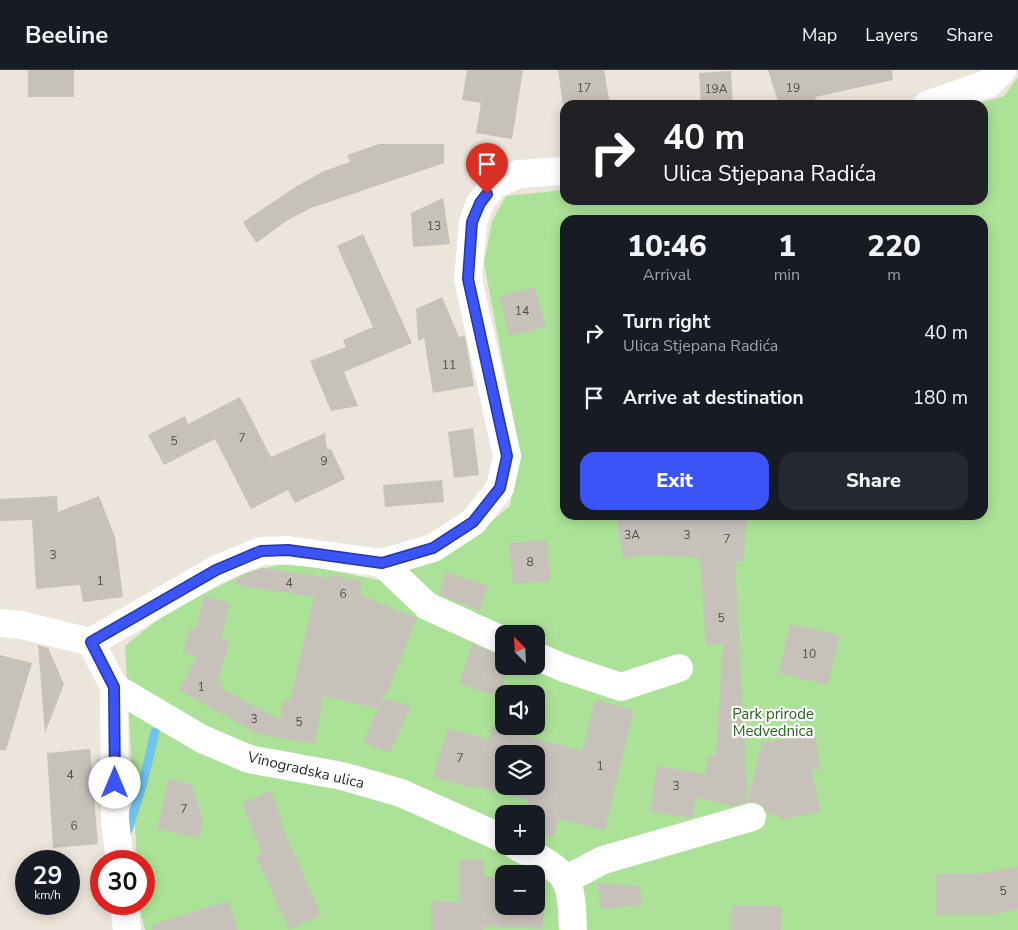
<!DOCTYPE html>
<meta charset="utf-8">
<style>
:root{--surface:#171b24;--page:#242831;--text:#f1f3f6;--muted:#9ea1a6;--line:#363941;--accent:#3b54f7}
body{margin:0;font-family:"Nunito Sans",sans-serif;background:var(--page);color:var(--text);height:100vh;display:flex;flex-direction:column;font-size:19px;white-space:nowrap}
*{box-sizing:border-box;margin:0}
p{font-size:16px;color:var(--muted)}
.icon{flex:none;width:28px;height:28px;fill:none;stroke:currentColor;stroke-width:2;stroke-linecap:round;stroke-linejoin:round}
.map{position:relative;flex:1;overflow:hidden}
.side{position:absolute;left:560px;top:145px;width:428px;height:305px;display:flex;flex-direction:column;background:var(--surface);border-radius:15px;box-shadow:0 2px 12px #0003}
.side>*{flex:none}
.top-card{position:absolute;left:560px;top:30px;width:428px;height:105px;border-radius:15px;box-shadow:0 2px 12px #0003;background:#202124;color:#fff;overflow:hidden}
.needle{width:32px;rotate:336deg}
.controls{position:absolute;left:495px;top:555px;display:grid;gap:10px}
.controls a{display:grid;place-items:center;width:50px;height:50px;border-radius:10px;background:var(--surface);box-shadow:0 2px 12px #0003;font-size:25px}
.speed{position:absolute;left:15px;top:780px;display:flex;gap:10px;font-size:25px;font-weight:700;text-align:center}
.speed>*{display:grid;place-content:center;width:65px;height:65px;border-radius:50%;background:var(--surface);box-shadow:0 2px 12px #0003;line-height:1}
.speed small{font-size:12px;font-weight:400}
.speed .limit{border:8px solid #d22;background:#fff;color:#111}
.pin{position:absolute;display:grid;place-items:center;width:42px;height:42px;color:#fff;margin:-51px -21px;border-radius:50% 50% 50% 0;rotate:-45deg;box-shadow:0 0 5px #0007}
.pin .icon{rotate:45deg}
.me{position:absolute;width:55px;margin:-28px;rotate:0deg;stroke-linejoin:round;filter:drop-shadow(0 0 4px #0008)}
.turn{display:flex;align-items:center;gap:18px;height:105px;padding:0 20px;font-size:22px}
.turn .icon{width:65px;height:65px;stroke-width:2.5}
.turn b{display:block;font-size:35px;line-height:42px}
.eta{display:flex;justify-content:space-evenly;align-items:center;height:85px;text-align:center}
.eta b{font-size:30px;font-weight:800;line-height:35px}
.action{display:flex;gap:10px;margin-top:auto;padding:10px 20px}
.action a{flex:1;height:58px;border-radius:15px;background:var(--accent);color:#fff;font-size:20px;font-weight:800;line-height:58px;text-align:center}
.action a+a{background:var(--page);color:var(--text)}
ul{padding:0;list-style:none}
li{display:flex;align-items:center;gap:15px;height:65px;padding:0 20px}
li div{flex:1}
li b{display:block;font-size:19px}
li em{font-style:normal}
header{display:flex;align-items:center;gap:30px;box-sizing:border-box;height:70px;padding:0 25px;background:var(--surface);border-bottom:1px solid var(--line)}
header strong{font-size:24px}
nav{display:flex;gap:28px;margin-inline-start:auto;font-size:18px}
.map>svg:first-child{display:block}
.green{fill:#ace297;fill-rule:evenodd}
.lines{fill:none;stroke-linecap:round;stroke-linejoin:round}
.stream{stroke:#6ec4ed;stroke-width:9}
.building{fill:#c6c2ba;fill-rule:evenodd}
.street{stroke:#fff;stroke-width:28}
.route-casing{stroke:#2637a1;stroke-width:12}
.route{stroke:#3b54f7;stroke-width:9}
.labels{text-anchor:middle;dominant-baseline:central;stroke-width:4.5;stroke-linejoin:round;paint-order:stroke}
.number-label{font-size:12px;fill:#504f4d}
.park-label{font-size:15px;fill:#26641a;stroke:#fff}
.street-label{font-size:15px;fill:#292929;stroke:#fff}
</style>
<header>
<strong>Beeline</strong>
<nav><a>Map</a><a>Layers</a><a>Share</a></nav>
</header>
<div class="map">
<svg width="1018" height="860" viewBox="0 0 1018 860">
<rect width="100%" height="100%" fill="#ebe5db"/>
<path class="green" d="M1018,7v853h-873l-6,-25 5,-1v-43h-7l-12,-215 42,-34 80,-40 32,-7 30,1 75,15 86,-42 40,-33 9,-57 -35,-186 8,-42 14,-25 59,-6v10h417v-95h-9l31,-9zM565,150h417v295h-417zM504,564h32v32h-32zM504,624h32v32h-32zM504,684h32v32h-32zM504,744h32v32h-32zM504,804h32v32h-32z"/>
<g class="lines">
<path class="stream" d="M126,766l17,-53 12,-51"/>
</g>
<path class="building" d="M28,0h46v27h-46z
M467,0h56l-11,69 -36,-6 5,-30 -19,-3z
M558,0h46l6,35h-47z
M768,0h124l1,10 -78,17 3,8h-39z
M731,1l2,34h-32l-2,-32z
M379,74h65v19l-133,45 -23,12 -32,23 -13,-21 54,-36 27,-15 26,-9 -3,-7z
M443,128l7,46 -37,3 -2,-34z
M363,164l49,109 -68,29 14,34 -27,5 -21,-50 36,-14 -3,-7 30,-13 -36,-81z
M535,217l11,40 -37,9 -10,-40z
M442,227l17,40 6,-1 9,50 -41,7 -9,-55 -6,3 -2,-32z
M240,327l31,60 54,-24 2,16h4l14,30 -50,24 -7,-13 -37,19 -36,-70 -51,26 -16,-30 37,-19 3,8z
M473,358l6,47 -25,3 -6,-46z
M442,410l2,22 -59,5 -2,-22z
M57,426l1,16 41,-16 16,41 8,60 -40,5 -3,-17 -44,4 -4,-69 -32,1v-22z
M616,445h116v4l15,1 -4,41h-8l13,240 14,-59 53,-7 5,34 -8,1 8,42 -39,8 -1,-4 -13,-3 -4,-7 -7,-4h-8l-15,4 -37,-8 -3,20 -43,-6 7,-46 48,8 4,-20 7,2 7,-112 -17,1 -6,-87 -51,-3 -26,4z
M547,470l3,41 -37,3 -4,-41z
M261,498l68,10 1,-3 32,6 -2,14 57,23 -30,76h-5l-1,7 1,-3 29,8 -21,47 -27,-11 15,-34 -55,-12 -8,48 -57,-10 -79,-44 18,-34 -14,-4 7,-24 6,2 8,-34 26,7 -9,35 9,2 -12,41 6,3 -3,4 59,32 3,-20 7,1 24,-104 -79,-12 1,-6z
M446,502l42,14 -9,25 -40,-17z
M790,554l50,11 -12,50 -49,-12z
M472,574l32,12v38h-13l-32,-10z
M38,575l10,3 16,36 -19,49z
M0,585l32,8 -26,87h-6z
M595,630l39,10 -29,120 -46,-11 -5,18 -18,-4v-19h-11l3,-14 -56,-14 -1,2 -38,-11 15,-49 41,12 3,-13 90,24zM504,684h32v32h-32z
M90,679l8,95 -45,4 -6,-95z
M169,709l23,6 11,36 -4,18 -42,-10z
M271,721l11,29 -2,1 41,94 -32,15 -33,-74 6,-3 -20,-50z
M460,789h24v18l20,1v28h32v-26l9,1 -2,48 -60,-3v4h-52v-29l28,1z
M1018,796v43l-29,6h-53v-41h42z
M598,813l42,3 2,19 -42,4z
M228,831l10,29h-86l-1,-5z
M732,836h50l-1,24h-49z"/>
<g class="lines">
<path class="street" d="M927,35l62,-22 13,-13
M382,493l45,43 77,35
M0,553l21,2 70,17 23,45 1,134 5,40
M91,572l125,-72 45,-19 27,-1 94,13 51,-15 40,-26 27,-34 7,-32 -39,-177 5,-57 7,-19 14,-18 24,-11 47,-3
M536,586l28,12 57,19 58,-19
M114,617l88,52 47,20 93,17 59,17 103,46
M516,776c16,9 39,18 49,33 8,14 7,36 8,51
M565,810l38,-20 149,-43
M124,834l3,26"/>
</g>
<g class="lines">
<defs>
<path id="route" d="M115,713l-1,-96 -23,-45 125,-72 45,-19 27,-1 94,13 51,-15 40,-26 27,-34 7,-32 -39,-177 4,-57 8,-19 7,-9"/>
</defs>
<use href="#route" class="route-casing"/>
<use href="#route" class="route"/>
</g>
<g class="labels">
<g class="number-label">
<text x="584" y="18">17</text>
<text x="793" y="18">19</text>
<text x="716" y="19">19A</text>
<text x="434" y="156">13</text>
<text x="522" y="241">14</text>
<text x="449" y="295">11</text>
<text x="242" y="368">7</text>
<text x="174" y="371">5</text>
<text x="324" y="391">9</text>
<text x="632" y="465">3A</text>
<text x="687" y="465">3</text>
<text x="727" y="469">7</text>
<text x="53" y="485">3</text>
<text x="530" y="492">8</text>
<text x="100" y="511">1</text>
<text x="289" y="513">4</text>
<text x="343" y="524">6</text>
<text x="721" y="548">5</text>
<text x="809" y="584">10</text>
<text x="201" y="617">1</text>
<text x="254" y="649">3</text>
<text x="299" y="652">5</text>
<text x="460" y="688">7</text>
<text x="600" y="696">1</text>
<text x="70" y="705">4</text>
<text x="676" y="716">3</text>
<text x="184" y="739">7</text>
<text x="74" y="756">6</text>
<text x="1003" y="821">5</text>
</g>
<g class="park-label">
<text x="773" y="644">Park prirode<tspan x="773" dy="17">Medvednica</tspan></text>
</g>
<g class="street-label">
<text transform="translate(306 700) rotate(13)">Vinogradska ulica</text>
</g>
</g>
</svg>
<div class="controls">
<a><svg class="needle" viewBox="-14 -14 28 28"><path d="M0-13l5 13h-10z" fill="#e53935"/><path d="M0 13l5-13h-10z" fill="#9ea1a6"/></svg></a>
<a><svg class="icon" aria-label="sound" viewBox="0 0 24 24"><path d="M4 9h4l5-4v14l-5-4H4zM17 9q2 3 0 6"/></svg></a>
<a><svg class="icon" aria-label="layers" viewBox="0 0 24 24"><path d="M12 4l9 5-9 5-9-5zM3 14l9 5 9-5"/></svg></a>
<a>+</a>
<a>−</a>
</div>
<div class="speed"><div>29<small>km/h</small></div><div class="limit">30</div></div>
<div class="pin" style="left:487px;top:124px;background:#d93025"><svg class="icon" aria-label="arrive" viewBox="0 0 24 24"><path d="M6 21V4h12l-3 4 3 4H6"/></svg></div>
<svg class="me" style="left:115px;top:713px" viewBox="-20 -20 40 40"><circle r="19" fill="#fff"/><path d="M0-13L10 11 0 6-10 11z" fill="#3b54f7"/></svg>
<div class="top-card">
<div class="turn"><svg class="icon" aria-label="right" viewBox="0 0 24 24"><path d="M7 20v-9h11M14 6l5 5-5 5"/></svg><div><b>40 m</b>Ulica Stjepana Radića</div></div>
</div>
<section class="side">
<div class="eta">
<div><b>10:46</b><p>Arrival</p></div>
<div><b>1</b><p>min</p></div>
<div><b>220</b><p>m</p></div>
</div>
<ul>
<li><svg class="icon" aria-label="right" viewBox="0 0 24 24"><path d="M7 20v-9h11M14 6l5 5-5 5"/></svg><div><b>Turn right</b><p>Ulica Stjepana Radića</p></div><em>40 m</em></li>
<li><svg class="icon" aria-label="arrive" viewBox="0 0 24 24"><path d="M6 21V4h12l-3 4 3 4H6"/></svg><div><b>Arrive at destination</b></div><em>180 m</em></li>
</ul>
<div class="action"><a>Exit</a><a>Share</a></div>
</section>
</div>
